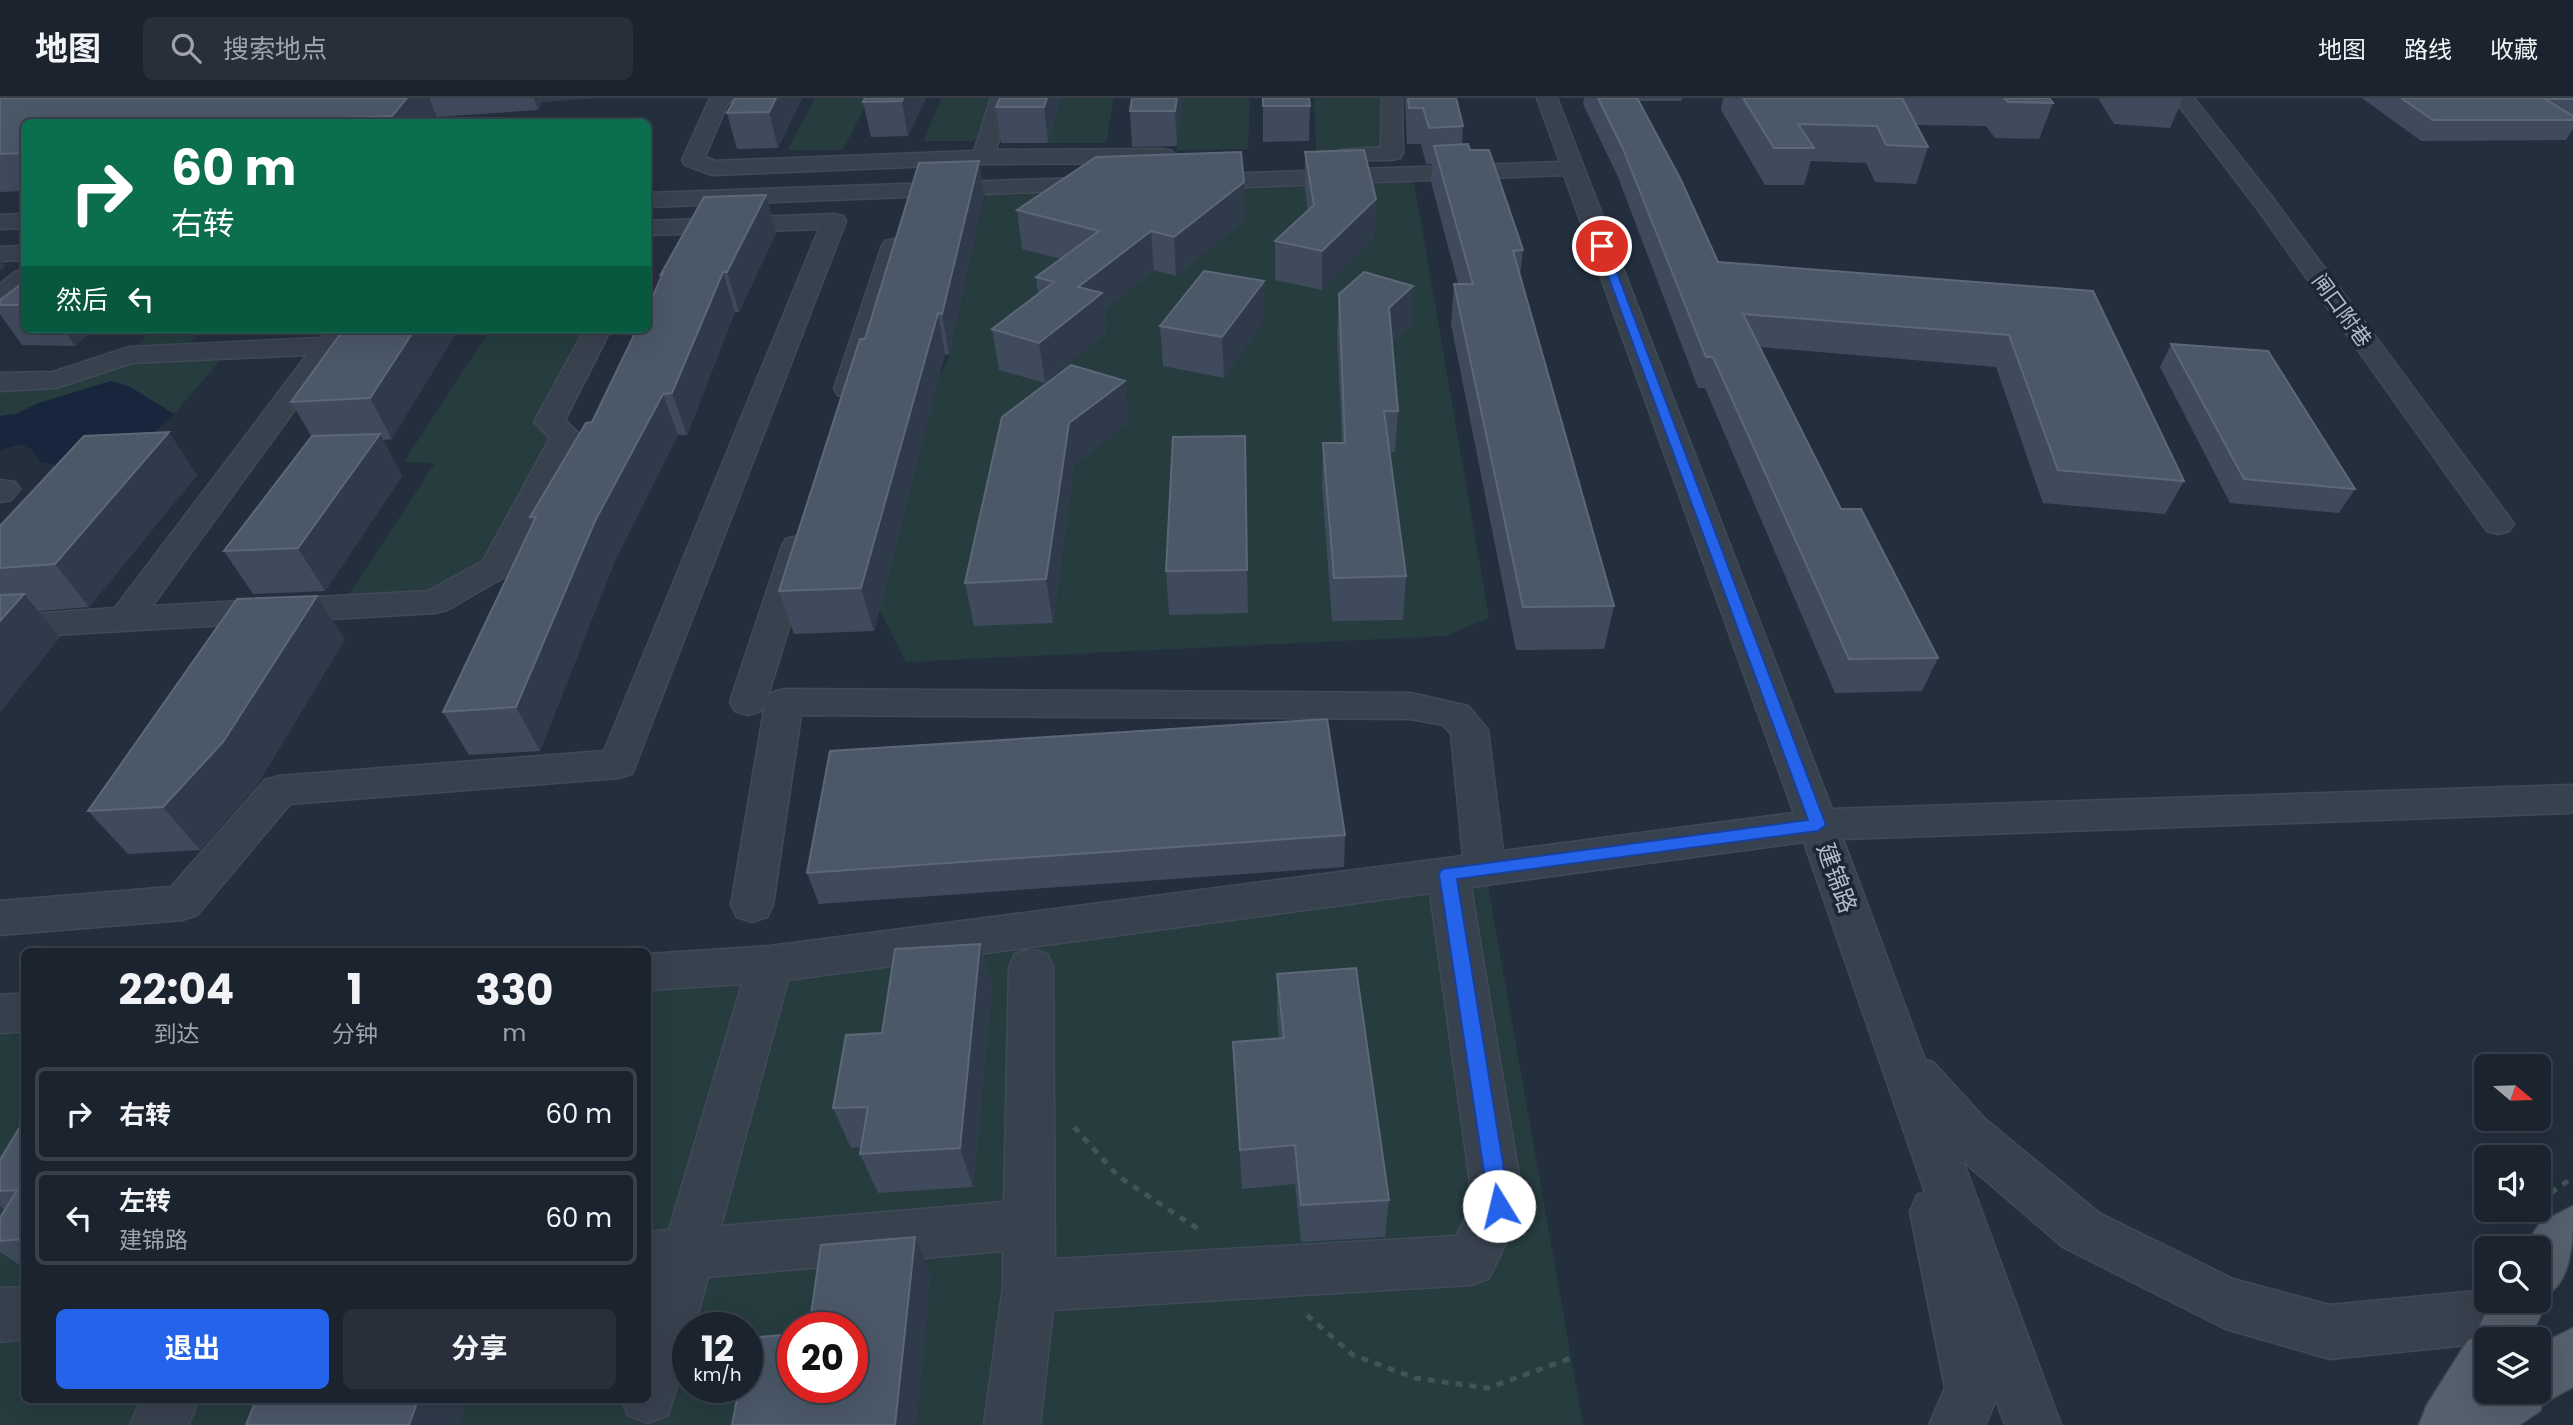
<!DOCTYPE html>
<html lang="zh">
<meta charset="utf-8">
<style>
:root{--surface:#1b232e;--page:#282f3a;--text:#f1f3f6;--muted:#a0a4aa;--line:#39404a;--accent:#2563eb}
body{margin:0;font-family:Poppins,"Noto Sans SC",sans-serif;background:var(--page);color:var(--text);height:100vh;display:flex;flex-direction:column;font-size:26px;white-space:nowrap}
*{box-sizing:border-box;margin:0}
p{font-size:23px;color:var(--muted)}
.icon{flex:none;width:38px;height:38px;fill:none;stroke:currentColor;stroke-width:2;stroke-linecap:round;stroke-linejoin:round}
.map{position:relative;flex:1;overflow:hidden}
.side{position:absolute;left:21px;top:850px;width:630px;height:455px;display:flex;flex-direction:column;background:var(--surface);border-radius:10px;box-shadow:0 7px 28px #0002,0 0 0 2px var(--line)}
.side>*{flex:none}
.guide{position:absolute;left:21px;top:21px;width:630px;height:214px;border-radius:10px;box-shadow:0 7px 28px #0002,0 0 0 2px var(--line);background:#0b6e4f;color:#fff;overflow:hidden}
.needle{width:46px;rotate:109deg}
.tools{position:absolute;left:2474px;top:956px;display:grid;gap:14px}
.tools a{display:grid;place-items:center;width:77px;height:77px;border-radius:10px;background:var(--surface);box-shadow:0 7px 28px #0002,0 0 0 2px var(--line);font-size:35px}
.speed{position:absolute;left:672px;top:1214px;display:flex;gap:14px;font-size:35px;font-weight:700;text-align:center}
.speed>*{display:grid;place-content:center;width:91px;height:91px;border-radius:50%;background:var(--surface);box-shadow:0 7px 28px #0002,0 0 0 2px var(--line);line-height:1}
.speed small{font-size:18px;font-weight:400}
.speed .limit{border:10px solid #d22;background:#fff;color:#111}
.pin{position:absolute;display:grid;place-items:center;width:60px;height:60px;color:#fff;margin:-30px;border:4px solid #fff;border-radius:50%;box-shadow:0 2px 7px #0007}
.me{position:absolute;width:77px;margin:-38px;rotate:351deg;stroke-linejoin:round;filter:drop-shadow(0 0 5px #0008)}
.turn{display:flex;align-items:center;gap:24px;height:147px;padding:0 35px;font-size:32px}
.turn .icon{width:91px;height:91px;stroke-width:2.5}
.turn b{display:block;font-size:49px;line-height:60px}
.then{display:flex;align-items:center;height:66px;padding:0 35px;background:#0003;gap:14px;font-size:26px}
.eta{display:flex;justify-content:space-evenly;align-items:center;height:119px;text-align:center}
.eta b{font-size:42px;font-weight:700;line-height:49px}
.action{display:flex;gap:14px;margin-top:auto;padding:14px 35px}
.action a{flex:1;height:80px;border-radius:10px;background:var(--accent);color:#fff;font-size:28px;font-weight:700;line-height:80px;text-align:center}
.action a+a{background:var(--page);color:var(--text)}
ul{padding:0;list-style:none}
li{display:flex;align-items:center;gap:21px;height:94px;margin:0 14px 10px;padding:0 21px;border:4px solid var(--line);border-radius:10px}
li div{flex:1}
li b{display:block;font-size:26px}
li em{font-style:normal}
header{display:flex;align-items:center;gap:42px;box-sizing:border-box;height:98px;padding:0 35px;background:var(--surface);border-bottom:2px solid var(--line)}
header strong{font-size:33px}
nav{display:flex;gap:38px;margin-inline-start:auto;font-size:24px}
.search{width:490px;height:63px;background:var(--page);display:flex;align-items:center;gap:18px;box-sizing:border-box;padding:0 24px;border-radius:10px;color:var(--muted);font-size:26px}
.map>svg:first-child{display:block}
.green{fill:#263c3f;fill-rule:evenodd}
.water{fill:#17263c}
.lines{fill:none;stroke-linecap:round;stroke-linejoin:round}
.minor-casing{stroke:#414a57;stroke-width:3}
.major-casing{stroke:#414a57;stroke-width:3}
.path{stroke:#3f5557;stroke-width:5;stroke-dasharray:7 7;stroke-linecap:butt}
.minor{fill:#38414e;fill-rule:evenodd}
.major{fill:#56606e;fill-rule:evenodd}
.wall{fill:#3f4b5c}
.shaded-wall{fill:#2f3b4b}
.building{fill:#4b5868;stroke:#5c6777;stroke-width:2}
.route{fill:#2563eb;stroke:#184099;stroke-width:2}
.labels{text-anchor:middle;dominant-baseline:central;stroke-width:7;stroke-linejoin:round;paint-order:stroke}
.far-street-label{font-size:21px;fill:#b4bcc9;stroke:#1d2633}
.street-label{font-size:24px;fill:#b4bcc9;stroke:#1d2633}
</style>
<header>
<strong>地图</strong>
<div class="search"><svg class="icon" aria-label="search" viewBox="0 0 24 24"><circle cx="10" cy="10" r="6"/><path d="M15 15l6 6"/></svg>搜索地点</div>
<nav><a>地图</a><a>路线</a><a>收藏</a></nav>
</header>
<div class="map">
<svg width="2573" height="1327" viewBox="0 0 2573 1327">
<rect width="100%" height="100%" fill="#242f3e"/>
<path class="green" d="M815,0h54l-26,52h-56z
M941,0h49l-15,43h-51z
M1061,0h53l-8,45h-58z
M1183,0h67l-2,51 -71,1z
M1314,0h67l6,53h-71z
M1414,84l75,436 -45,18 -538,26 -27,-53 60,-232 9,-17 38,-167z
M151,231h51l-20,22 47,-1 -55,64 -44,-27 -19,-6 -72,22 -24,11 -15,2v-34l56,-2 73,-25z
M490,231h108l-49,93 17,14 -70,132 -61,34 -94,5 94,-144 -31,-1z
M1485,771l98,556h-1583v-411l24,-2v388h624v-428l122,-8zM688,1230h59v60h-59zM793,1230h59v60h-59z"/>
<path class="water" d="M111,283l19,6 44,27 -50,46 -62,6 -21,-4 -10,-13 -10,-5 -21,6v-34l16,-2 23,-11z"/>
<g class="lines">
<defs>
<path id="minor" d="M710,0h24l-7,7 -22,52 10,4 259,-10 17,-53h20l-15,52 168,-1 8,2 3,5 -3,5 -8,2 -181,1 -271,11 -27,-10 -3,-5z
M1382,0h20l1,55 -3,5 -8,2h-53l-3,-5 3,-5 42,-3z
M1537,0h20l275,711 741,-24v26l-4,2 -726,26 82,221 8,2 52,57 114,94 134,66 97,26 157,-15v10h47l6,14 -8,19 -15,6h-30v4l-157,16 -104,-30 -163,-82 -100,-86 98,264h-56l-9,-25 -11,25h-56l16,-37 -35,-176 7,-17 8,-3 -121,-350 -333,45 53,319 -35,72 -18,7 -418,25 -13,115h-56l19,-139v-35l-295,26 -14,51h-6v22l-20,65 -20,8 -20,-8 -6,-15h26v-97l6,-22 -6,1v-50l21,-2 73,-246 -94,6v-36l122,-8 693,-90 -12,-122 -8,-9 -32,-6 -610,-4 -28,190 -6,12 -15,5 -15,-5 -6,-12 34,-201 -4,7 -13,4 -13,-4 -5,-9 52,-156 4,-7 12,-3 12,3 4,7 -47,153 4,-6 13,-4 627,4 57,13 20,24 15,121 291,-38 -230,-638 -373,14 -8,-2 -4,-5 4,-5 8,-2 369,-13zM1430,795l43,311 -17,32 -401,23 -2,-292 -6,-13 -16,-5 -16,5 -6,13 -5,235 -283,24 67,-246z
M2173,0h21l78,99 237,320 5,7 -5,7 -11,3 -11,-3 -231,-324z
M1106,79l8,2 4,5 -4,5 -466,18v-14z
M24,116v14l-24,1v-14z
M834,116l9,2 3,5 -214,553 -14,4 -328,26 -93,111 -15,5 -182,15v-34l171,-14 94,-107 14,-4 325,-25 215,-522 -171,6v-14z
M894,141l9,2 3,5 -44,143 -4,6 -10,3 -10,-3 -4,-6 48,-143 3,-5z
M24,148v14l-24,1v-14z
M24,171v21l-15,14 -9,2v-22l15,-12z
M327,231l25,2 -200,275 276,-15 55,-30 67,-123 -16,-16 51,-93h26l-46,91 16,16 -73,139 -61,35 -12,3 -435,25v-22l115,-8 192,-253 -175,8 -76,25 -56,3v-18l53,-1 76,-25 191,-9z
M0,382l15,2 5,7 -9,11 -11,2z
M24,895v38l-24,2v-38z
M24,1189v52l-24,3v-54z
M141,1302h58l-11,25h-58z"/>
<path id="major" d="M2573,1108c0,30 0,75 -27,89l2,5 -19,39h-42v52h52v-46l34,-17v59l-31,17 -2,7 -21,14h-100l8,-20 41,-65 5,-2 19,-38h47v-52h-15l16,-25z"/>
</defs>
<use href="#minor" class="minor-casing"/>
<use href="#major" class="major-casing"/>
<path class="path" d="M1074,1029l44,49 83,55
M2551,1095l22,-16
M1307,1217l46,40 62,23 73,10 83,-30"/>
<use href="#minor" class="minor"/>
<use href="#major" class="major"/>
</g>
<path class="wall" d="M0,0h594l-52,4 -4,8 -101,7 -5,5h-408v69l-24,1z
M802,0l-24,50 -41,1 -10,-36z
M926,0l-18,38 -37,1 -8,-35z
M1061,0l-13,45h-47l-5,-36z
M1183,0l-6,48 -45,1 -2,-36z
M1263,0l47,8 -1,35 -46,1z
M1405,0h51l7,28 -1,19 8,5 53,100 -3,26 94,330 -10,43 -88,1 -65,-326 3,-40h4l-27,-102 1,-18h-6l-5,-20h-14z
M1584,0h98l-1,3h-43l80,161 375,29 91,190 -19,33 -122,-11 -47,-136 -236,-20 81,162 97,149 -16,33 -87,2 -130,-305h-7l-80,-211 -35,-73z
M1723,0h326l4,5 -14,36 -44,-1 -9,-12 -70,-1 12,22 -12,37 -41,-2 -9,-19 -55,-2 -7,24h-39l-44,-75z
M2098,0h85l-13,30 -56,-4z
M2362,0h211v31l-7,11 -145,1z
M1305,54l71,47 -2,38 -52,53 -47,-10v-39l33,-30 -3,-23z
M979,63l5,37 -35,157 -4,-1 -71,277 -80,3 -15,-43 86,-252z
M766,97l10,38 -37,79h-4l-48,123h-9l-64,128 -74,188 -71,4 -26,-43 90,-189 -3,-6 62,-95 70,-145 -1,-3z
M1017,112l228,10 -69,56 -22,-6 -50,40 2,23 -61,50 -46,-13 -7,-41 46,-34 -2,-18 25,-18 -39,-10z
M1264,183v40l-40,57 -61,-12 -3,-40z
M24,184v47h70l-19,17 -53,-1 -22,-31v-14z
M1339,196l72,32 -19,17 6,68 -3,41h-5l16,124 -3,44 -71,1 -10,-136 1,-42h19l-5,-109z
M245,231h65l-3,3 -59,2z
M344,231l48,110 -9,1 19,36 -77,115 -72,3 -29,-43 88,-114 -21,-35z
M2171,246l184,145 -16,24 -109,-10 -70,-136z
M1002,319l127,5 -55,43 -21,158 -79,3 -9,-43z
M197,377l-108,132 -51,4 22,26 -60,75v-186z
M1246,380l2,135 -79,2 -3,-44z
M345,541l-88,146 -57,65 -72,4 -40,-43z
M1345,737l-1,32 -525,37 -12,-31z
M980,846l12,42 -19,201 -95,6 -18,-39 1,-7 -10,1 -18,-40 49,-75z
M1277,876l112,226 -4,37 -84,5 -6,-58 -53,5 -9,-147 46,-4 -2,-22z
M24,1022v148l-24,-16v-34l5,-8 -5,-4v-46z"/>
<path class="shaded-wall" d="M407,0h22l8,19 -5,5h-37l-3,-6z
M534,0h60l-52,4 -4,8z
M776,0h26l-24,50 -9,-36z
M903,0h23l-18,38 -6,-35z
M1047,0h14l-13,45 -4,-36z
M1177,0h6l-6,48 -2,-35z
M979,63l5,37 -35,157 -7,-41z
M1244,84l1,38 -69,56 -2,-39z
M766,97l10,38 -37,79 -12,-40z
M1376,101l-2,38 -52,53v-39z
M1151,133l3,39 -50,40 2,23 -61,50 -6,-40 39,-56z
M0,161l5,7 -5,5z
M723,174l12,40 -48,123 -15,-42z
M1264,183v40l-40,57 -2,-41z
M1413,188l-2,40 -25,22 3,-40z
M938,215l7,41 -71,277 -13,-43z
M64,231h30l-19,17z
M415,231h44l-67,110 -22,-41z
M1125,283l4,41 -55,43 -21,158 -7,-44 23,-156z
M663,296l15,41 -64,128 -74,188 -24,-44 79,-186z
M169,334l28,43 -108,132 -34,-43z
M380,336l22,42 -77,115 -27,-43z
M1245,338l1,42 2,135 -1,-43z
M24,496l36,43 -60,75v-91z
M317,498l28,43 -88,146 -57,65 -37,-43z
M980,846l12,42 -19,201 -13,-39z
M915,1139l16,37 -14,151h-22z
M418,1302h50l-8,25h-51z"/>
<path class="building" d="M0,0h407l-15,18 -111,5 -2,1h-255v31l-24,1z
M735,0h41l-7,14 -42,1z
M865,0h38l-1,3 -39,1z
M1000,0h47l-3,9h-48z
M1132,0h45l-2,13h-45z
M1263,0h46l1,8h-47z
M1408,0h48l7,28 -34,2 -6,-20h-14z
M1598,0h39l44,82 37,82 375,29 91,190 -126,-11 -49,-135 -266,-21 98,195h20l77,149 -89,1 -136,-302h-7l-83,-208z
M1743,0h159l26,49 -42,-2 -9,-19 -79,-2 16,24h-40z
M2004,0h45l4,5 -45,-1z
M2401,0h172v1h-28l28,17v4h-140z
M1468,46l2,6h19l34,100 -10,1 101,355 -91,1 -69,-323h19l-39,-138z
M1364,52l12,49 -54,52 -47,-10 39,-36 -9,-53z
M1241,54l3,30 -70,55 -23,-6 -73,56 24,6 -63,50 -47,-14 62,-47 -18,-5 63,-46 -82,-21 79,-53z
M979,63l-37,153 -4,-1 -77,275 -82,3 81,-252h5l54,-176z
M766,97l-39,77h-4l-51,121 -9,1 -68,127 -79,186 -73,5 93,-195h-6l56,-94 6,-1 45,-93h11v-22l15,-34 -2,1 43,-77z
M1204,173l60,10 -42,56 -62,-11z
M1364,174l49,14 -24,22 9,103h-14l22,165 -72,2 -11,-135h22l-6,-149z
M24,184v23h-24v-5z
M344,231h71l-45,69 -79,4z
M2171,246l97,7 87,138 -111,-10z
M1071,267l54,16 -56,42 -23,156 -81,4 37,-166z
M169,334l-114,132 -55,4v-42l84,-90z
M380,336l-82,114 -74,3 88,-115z
M1245,338l2,134 -81,1 7,-134z
M24,496l-24,27v-26z
M317,498l-94,146 -60,65 -75,4 149,-212z
M1327,621l18,116 -538,38 23,-122z
M980,846l-20,204 -100,6 8,-47 -35,1 13,-73 36,-2 13,-84z
M1356,870l33,232 -88,5 -6,-60 -55,5 -7,-108 51,-4 -7,-64z
M24,1022v119l-24,2v-23l17,-28 -17,1v-31z
M915,1139l-20,188h-163l7,-37h8l1,-50 45,-4v54h59v-60h-43l12,-83z
M256,1302h162l-9,25h-163z"/>
<path class="route" d="M1602,144l5,4 219,579 -8,6 -361,48 53,327 -3,7 -8,3 -7,-3 -3,-7 -50,-332 3,-5 366,-49 -211,-574z"/>
<g class="labels">
<g class="far-street-label">
<text transform="translate(2342 212) rotate(54)">闸口附巷</text>
</g>
<g class="street-label">
<text transform="translate(1837 780) rotate(70)">建锦路</text>
</g>
</g>
</svg>
<div class="tools">
<a><svg class="needle" viewBox="-14 -14 28 28"><path d="M0-13l5 13h-10z" fill="#e53935"/><path d="M0 13l5-13h-10z" fill="#a0a4aa"/></svg></a>
<a><svg class="icon" aria-label="sound" viewBox="0 0 24 24"><path d="M4 9h4l5-4v14l-5-4H4zM17 9q2 3 0 6"/></svg></a>
<a><svg class="icon" aria-label="search" viewBox="0 0 24 24"><circle cx="10" cy="10" r="6"/><path d="M15 15l6 6"/></svg></a>
<a><svg class="icon" aria-label="layers" viewBox="0 0 24 24"><path d="M12 4l9 5-9 5-9-5zM3 14l9 5 9-5"/></svg></a>
</div>
<div class="speed"><div>12<small>km/h</small></div><div class="limit">20</div></div>
<div class="pin" style="left:1602px;top:148px;background:#d93025"><svg class="icon" aria-label="arrive" viewBox="0 0 24 24"><path d="M6 21V4h12l-3 4 3 4H6"/></svg></div>
<svg class="me" style="left:1499px;top:1108px" viewBox="-20 -20 40 40"><circle r="19" fill="#fff"/><path d="M0-13L10 11 0 6-10 11z" fill="#2563eb"/></svg>
<div class="guide">
<div class="turn"><svg class="icon" aria-label="right" viewBox="0 0 24 24"><path d="M7 20v-9h11M14 6l5 5-5 5"/></svg><div><b>60 m</b>右转</div></div>
<div class="then">然后<svg class="icon" aria-label="left" viewBox="0 0 24 24"><path d="M17 20v-9H6M10 6l-5 5 5 5"/></svg></div>
</div>
<section class="side">
<div class="eta">
<div><b>22:04</b><p>到达</p></div>
<div><b>1</b><p>分钟</p></div>
<div><b>330</b><p>m</p></div>
</div>
<ul>
<li><svg class="icon" aria-label="right" viewBox="0 0 24 24"><path d="M7 20v-9h11M14 6l5 5-5 5"/></svg><div><b>右转</b></div><em>60 m</em></li>
<li><svg class="icon" aria-label="left" viewBox="0 0 24 24"><path d="M17 20v-9H6M10 6l-5 5 5 5"/></svg><div><b>左转</b><p>建锦路</p></div><em>60 m</em></li>
</ul>
<div class="action"><a>退出</a><a>分享</a></div>
</section>
</div>
